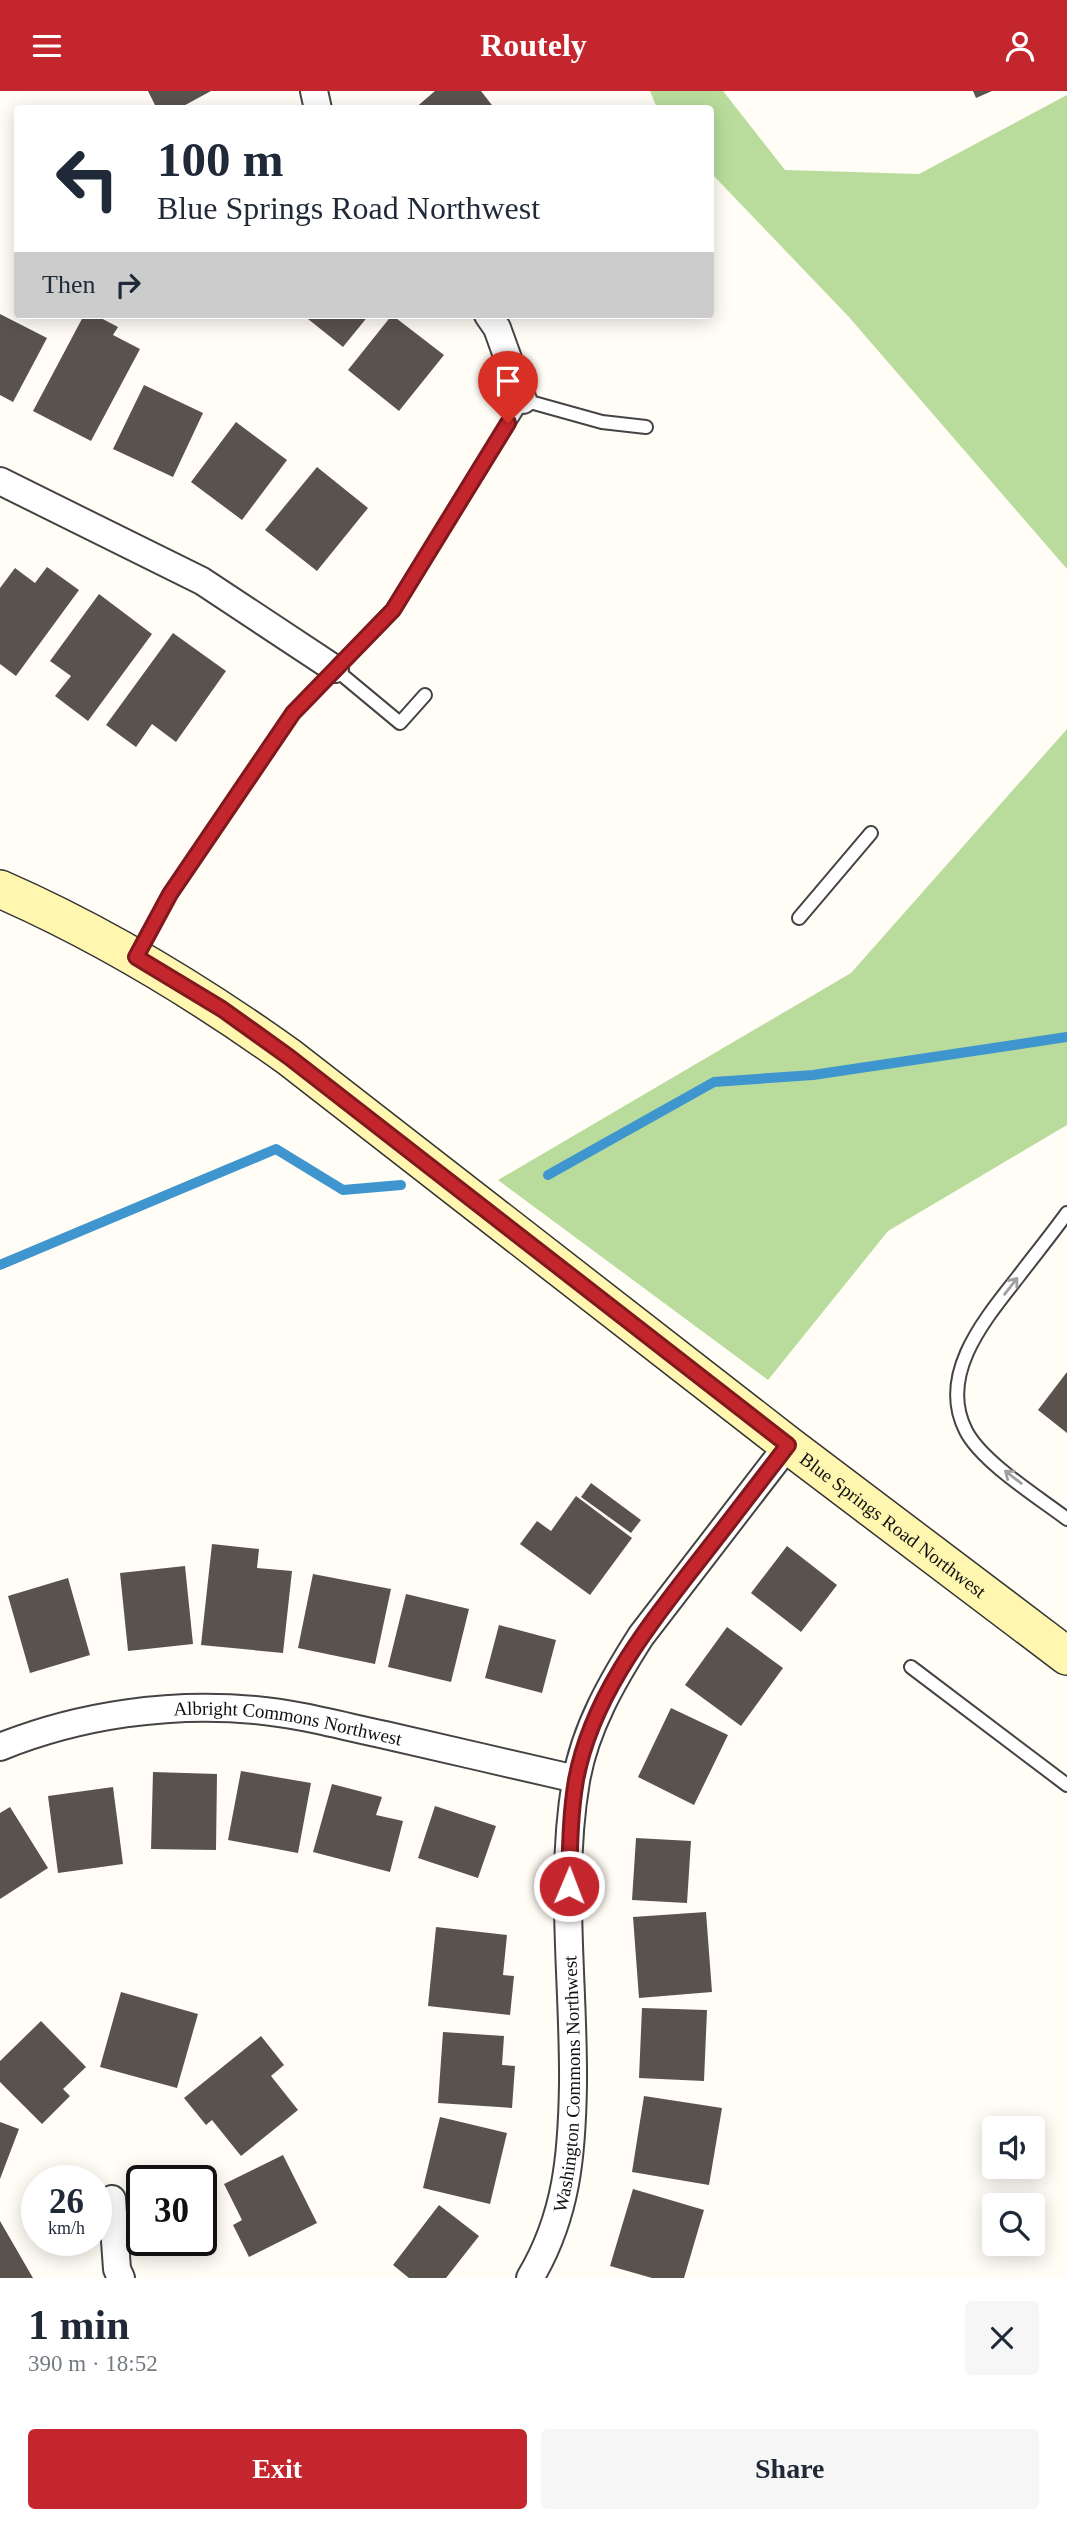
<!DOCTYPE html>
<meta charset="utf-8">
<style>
:root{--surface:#fff;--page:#f6f6f7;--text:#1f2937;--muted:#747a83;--accent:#c4262e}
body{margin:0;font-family:Georgia,serif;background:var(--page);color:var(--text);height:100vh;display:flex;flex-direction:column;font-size:26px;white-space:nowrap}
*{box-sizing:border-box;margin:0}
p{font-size:23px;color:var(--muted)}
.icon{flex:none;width:38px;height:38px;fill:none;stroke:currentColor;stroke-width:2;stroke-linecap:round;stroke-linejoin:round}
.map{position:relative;height:2187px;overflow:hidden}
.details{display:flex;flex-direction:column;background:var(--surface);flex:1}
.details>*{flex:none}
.guide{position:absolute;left:14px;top:14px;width:700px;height:214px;border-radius:7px;box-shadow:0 4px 18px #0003;background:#fff;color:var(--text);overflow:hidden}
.buttons{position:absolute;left:982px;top:2025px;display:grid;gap:14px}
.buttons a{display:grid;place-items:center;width:63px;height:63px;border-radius:7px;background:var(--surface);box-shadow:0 4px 18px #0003;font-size:35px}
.speed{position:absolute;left:21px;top:2074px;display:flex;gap:14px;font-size:35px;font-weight:700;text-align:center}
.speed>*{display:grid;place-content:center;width:91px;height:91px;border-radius:50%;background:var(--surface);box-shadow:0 4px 18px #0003;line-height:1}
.speed small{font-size:18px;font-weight:400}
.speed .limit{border:4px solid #111;border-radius:10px;background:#fff;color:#111}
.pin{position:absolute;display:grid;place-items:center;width:60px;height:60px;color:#fff;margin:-72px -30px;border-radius:50% 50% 50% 0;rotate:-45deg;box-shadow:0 0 7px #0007}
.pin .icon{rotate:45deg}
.me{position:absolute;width:77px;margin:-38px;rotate:1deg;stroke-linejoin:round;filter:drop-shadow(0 0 5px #0008)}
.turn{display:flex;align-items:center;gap:24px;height:147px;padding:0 28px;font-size:32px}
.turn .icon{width:91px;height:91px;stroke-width:2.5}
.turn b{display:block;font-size:49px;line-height:60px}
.then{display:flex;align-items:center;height:66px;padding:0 28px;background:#0003;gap:14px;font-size:26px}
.round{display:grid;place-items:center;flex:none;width:74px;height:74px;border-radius:7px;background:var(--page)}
.head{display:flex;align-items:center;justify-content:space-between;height:119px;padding:0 28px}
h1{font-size:42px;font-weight:700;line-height:52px}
.cta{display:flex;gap:14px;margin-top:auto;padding:14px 28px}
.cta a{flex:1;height:80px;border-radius:7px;background:var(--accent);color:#fff;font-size:28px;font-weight:700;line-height:80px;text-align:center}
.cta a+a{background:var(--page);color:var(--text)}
header{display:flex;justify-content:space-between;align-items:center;height:91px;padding:0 28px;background:var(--accent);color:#fff;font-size:32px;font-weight:700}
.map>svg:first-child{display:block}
.forest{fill:#b9dc9c}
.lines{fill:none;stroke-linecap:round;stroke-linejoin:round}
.stream{stroke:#3f96cf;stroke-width:10}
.building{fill:#5a524d}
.lane-casing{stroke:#444;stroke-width:16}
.street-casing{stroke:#444;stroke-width:30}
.secondary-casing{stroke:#333;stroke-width:40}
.lane{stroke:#fff;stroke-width:12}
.street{stroke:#fff;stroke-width:26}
.secondary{stroke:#fff6b0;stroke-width:37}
.oneway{stroke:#a0a0a0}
.route-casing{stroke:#7f191e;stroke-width:18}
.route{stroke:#c4262e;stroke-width:12}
.labels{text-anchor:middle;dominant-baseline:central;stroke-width:7;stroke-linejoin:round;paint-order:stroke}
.street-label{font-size:19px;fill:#111;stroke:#fff}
</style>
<header><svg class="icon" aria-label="menu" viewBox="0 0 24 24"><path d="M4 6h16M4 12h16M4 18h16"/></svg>Routely<svg class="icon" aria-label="person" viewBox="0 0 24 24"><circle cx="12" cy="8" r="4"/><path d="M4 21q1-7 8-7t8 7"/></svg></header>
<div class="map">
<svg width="1067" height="2187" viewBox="0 0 1067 2187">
<rect width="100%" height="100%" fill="#fffdf5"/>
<path class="forest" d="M650,0h73l62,79 134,4 148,-79v474l-219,-253 -137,-143 -1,-64 -53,-1z
M1067,638v396l-179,106 -120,149 -270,-200 353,-207z"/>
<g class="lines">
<path class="stream" d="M548,1084l166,-93 99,-7 254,-38
M0,1174l276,-116 67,41 58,-5"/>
</g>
<path class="building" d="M148,0h63l-33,18h-21z
M435,0h46l14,18h-81z
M973,0h19l-16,7z
M0,223l47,24 -34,64 -13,-7z
M84,224h11l23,12 -5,8 27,14 -49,92 -58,-30z
M303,224h66l-26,32z
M392,224l52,40 -45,56 -51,-41z
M144,294l59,28 -30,64 -60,-28z
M236,331l51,38 -45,60 -51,-38z
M317,376l51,41 -51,63 -52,-41z
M47,476l32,23 -63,86 -16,-12v-76l15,-20 20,15z
M99,503l53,40 -64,87 -33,-25 16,-20 -21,-15z
M173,542l53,38 -50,71 -24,-18 -16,23 -30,-22z
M1067,1281v61l-29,-23z
M591,1392l50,37 -10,13 -50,-36z
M576,1405l56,42 -42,57 -70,-51 17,-23 14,10z
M212,1453l47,5 -2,19 35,3 -9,82 -82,-8z
M787,1455l50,39 -36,47 -50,-39z
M185,1475l8,78 -65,7 -8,-78z
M313,1483l78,15 -16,75 -77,-16z
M68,1487l22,77 -60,18 -22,-77z
M406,1503l63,15 -18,73 -63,-15z
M499,1534l57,15 -14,53 -57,-15z
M727,1536l56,41 -42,58 -56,-41z
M671,1617l57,27 -34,70 -56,-28z
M241,1680l70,12 -13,70 -70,-13z
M153,1681l64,2 -1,76 -65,-1z
M332,1693l50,13 -6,18 27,6 -13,51 -77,-20z
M113,1696l10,77 -65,9 -10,-77z
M435,1715l61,20 -18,52 -60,-20z
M10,1716l38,61 -48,31v-86z
M636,1747l55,3 -4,62 -55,-3z
M706,1821l6,80 -73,6 -6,-81z
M436,1836l71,8 -4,40 11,1 -4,39 -82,-9z
M121,1901l77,22 -21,74 -77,-21z
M642,1917l65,2 -3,71 -65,-3z
M41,1930l45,46 -23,22 7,7 -28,28 -42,-42v-21z
M443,1941l61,4 -2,29 13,1 -3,42 -74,-5z
M261,1945l23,29 -13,11 27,34 -57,46 -29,-36 -6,5 -22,-27z
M644,2005l78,12 -13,77 -77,-13z
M440,2026l67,16 -17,71 -67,-16z
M0,2031l19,7 -19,50z
M283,2064l34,68 -68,34 -16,-32 9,-5 -18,-36z
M633,2098l71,21 -20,68h-32l-42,-12z
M439,2114l40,31 -33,42h-37l-16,-13z
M0,2130l33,57h-33z"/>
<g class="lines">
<defs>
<path id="lane" d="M335,578l65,54 25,-28
M799,827l72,-85
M137,864l33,-61 123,-181 100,-104 130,-209 79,22 44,5
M1067,1122c-16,22 -33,43 -49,64 -33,42 -81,98 -52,154 16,31 72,66 101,88
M911,1576l156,118"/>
<g id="street">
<path d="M314,0l4,18"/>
<path d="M488,224l9,13 26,72"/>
<path d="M0,390l202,100 133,88"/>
<path id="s1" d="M0,1656c79,-32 170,-45 255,-37 44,4 87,16 130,25 64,15 127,29 191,44"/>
<path d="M112,2108l5,70 4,9"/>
<path id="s2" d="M530,2187c37,-62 42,-124 43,-194 1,-101 -14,-204 3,-303 9,-53 37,-101 65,-145l147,-191"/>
</g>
<g id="secondary">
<path id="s3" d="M0,798c103,45 198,103 289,168l499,388 279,211"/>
</g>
</defs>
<use href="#lane" class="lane-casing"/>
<use href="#street" class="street-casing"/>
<use href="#secondary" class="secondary-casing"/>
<use href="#lane" class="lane"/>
<use href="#street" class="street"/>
<use href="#secondary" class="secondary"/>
</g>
<defs><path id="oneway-shaft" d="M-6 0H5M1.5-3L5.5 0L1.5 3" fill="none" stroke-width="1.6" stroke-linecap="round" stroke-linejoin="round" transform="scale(1.75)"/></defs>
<g class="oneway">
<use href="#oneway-shaft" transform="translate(1011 1195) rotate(-52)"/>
<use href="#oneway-shaft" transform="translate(1013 1386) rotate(-142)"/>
</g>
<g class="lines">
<defs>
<path id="route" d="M508,332l-115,187 -100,103 -123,181 -34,63 86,52 67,48 499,388c-33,43 -65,85 -98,127 -48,62 -99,128 -114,208 -6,35 -6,71 -7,106"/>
</defs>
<use href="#route" class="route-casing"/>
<use href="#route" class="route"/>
</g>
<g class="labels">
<g class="street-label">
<text stroke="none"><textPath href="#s3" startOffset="1099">Blue Springs Road Northwest</textPath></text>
<text stroke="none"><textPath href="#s1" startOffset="294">Albright Commons Northwest</textPath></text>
<text stroke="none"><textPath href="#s2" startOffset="201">Washington Commons Northwest</textPath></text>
</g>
</g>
</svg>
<div class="buttons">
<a><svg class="icon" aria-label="sound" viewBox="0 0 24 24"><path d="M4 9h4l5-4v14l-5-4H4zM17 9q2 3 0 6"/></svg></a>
<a><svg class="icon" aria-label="search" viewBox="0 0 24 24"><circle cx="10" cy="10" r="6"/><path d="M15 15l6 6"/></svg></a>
</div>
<div class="speed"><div>26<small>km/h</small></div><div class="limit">30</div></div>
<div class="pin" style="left:508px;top:332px;background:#d93025"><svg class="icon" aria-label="arrive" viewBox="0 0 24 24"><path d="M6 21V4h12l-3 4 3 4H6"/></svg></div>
<svg class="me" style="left:569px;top:1795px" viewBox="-20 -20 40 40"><circle r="17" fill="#c4262e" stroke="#fff" stroke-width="3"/><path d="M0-11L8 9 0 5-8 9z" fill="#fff"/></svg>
<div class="guide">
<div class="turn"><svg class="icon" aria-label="left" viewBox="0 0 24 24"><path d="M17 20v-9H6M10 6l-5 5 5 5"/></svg><div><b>100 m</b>Blue Springs Road Northwest</div></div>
<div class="then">Then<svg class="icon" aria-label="right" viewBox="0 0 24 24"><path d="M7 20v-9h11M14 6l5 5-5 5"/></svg></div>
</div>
</div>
<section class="details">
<div class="head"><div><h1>1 min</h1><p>390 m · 18:52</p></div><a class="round"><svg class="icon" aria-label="close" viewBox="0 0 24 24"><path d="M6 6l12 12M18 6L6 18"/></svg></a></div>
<div class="cta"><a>Exit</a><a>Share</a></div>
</section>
